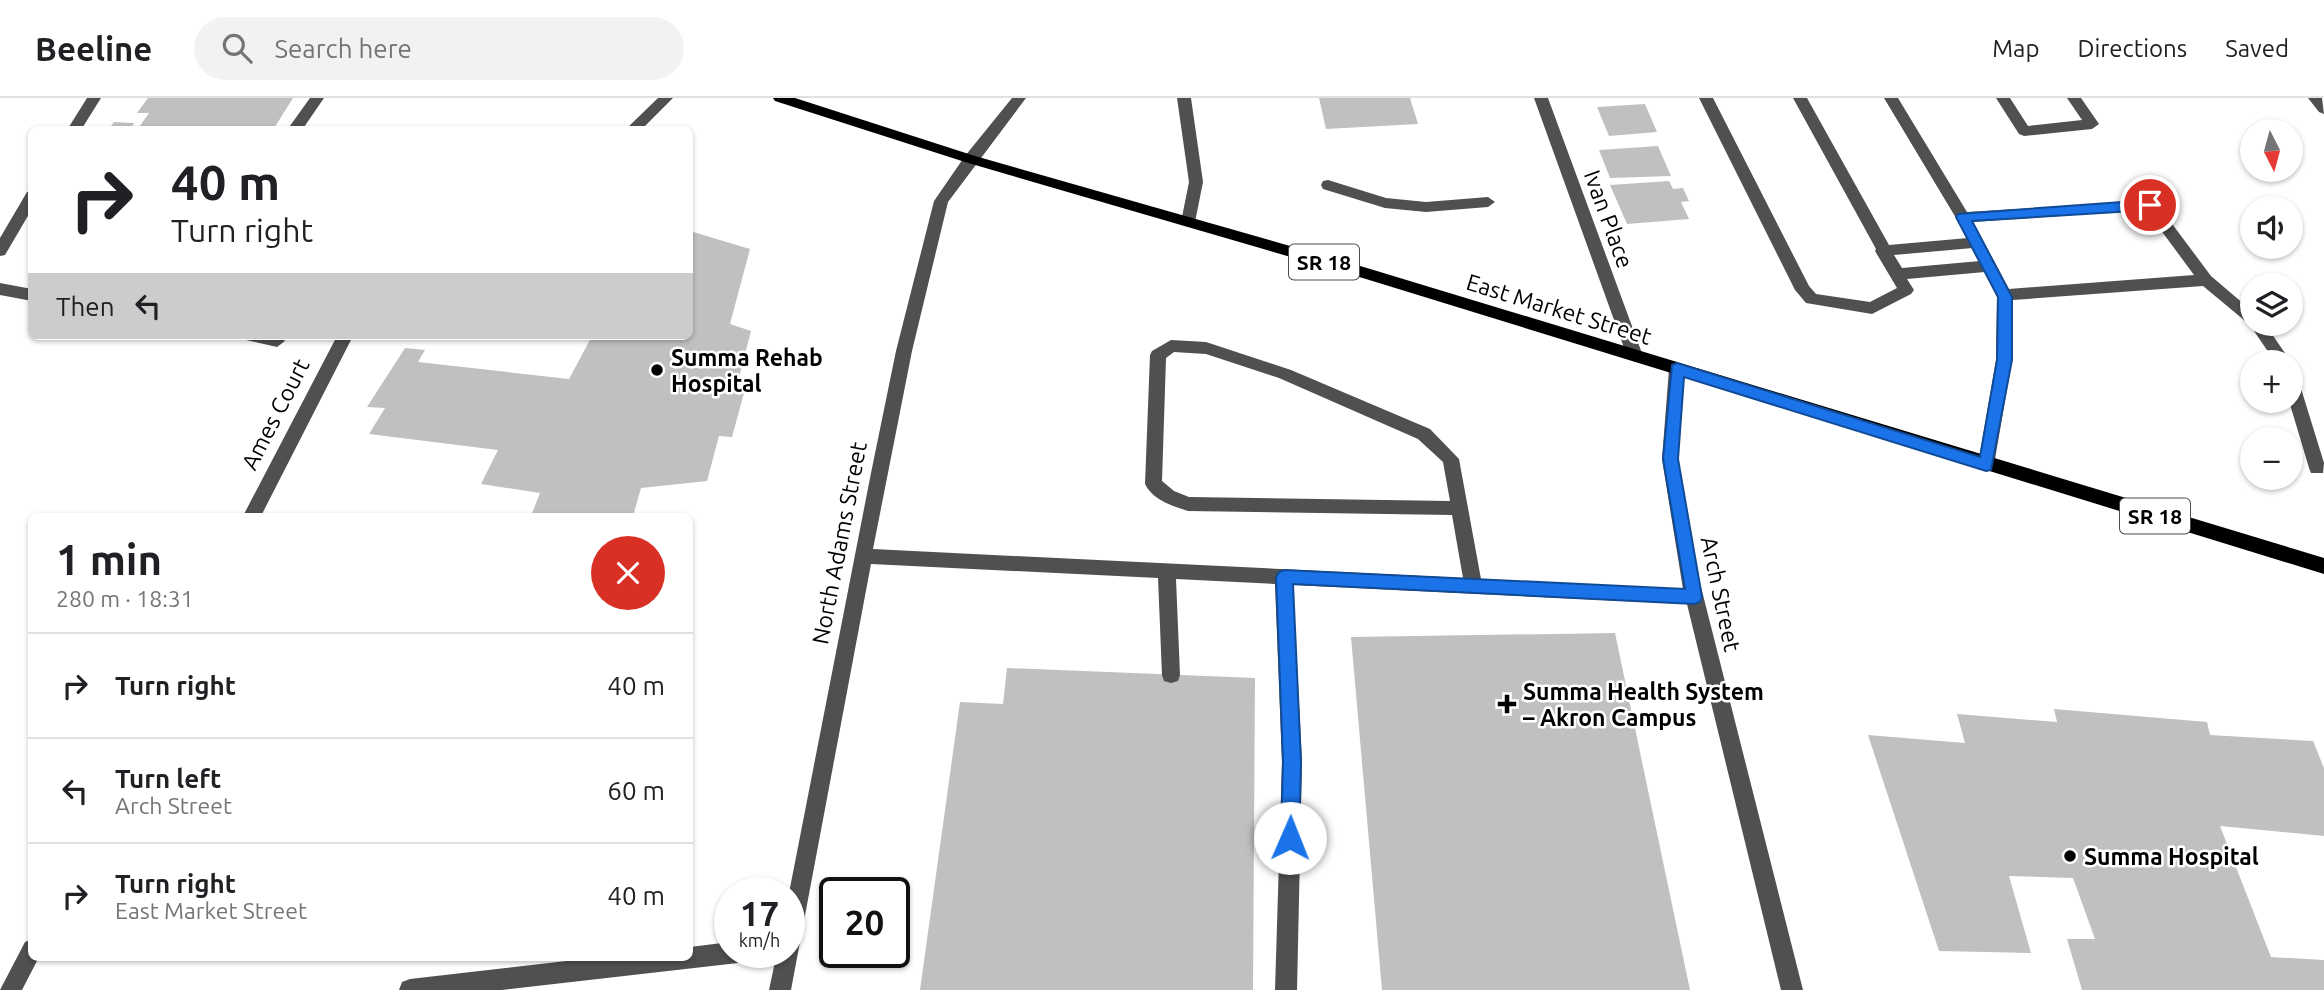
<!DOCTYPE html>
<meta charset="utf-8">
<style>
:root{--surface:#fff;--page:#f2f2f2;--text:#202124;--muted:#757577;--line:#e0e0e0}
body{margin:0;font-family:Ubuntu,sans-serif;background:var(--page);color:var(--text);height:100vh;display:flex;flex-direction:column;font-size:26px;white-space:nowrap}
*{box-sizing:border-box;margin:0}
p{font-size:23px;color:var(--muted)}
.icon{flex:none;width:38px;height:38px;fill:none;stroke:currentColor;stroke-width:2;stroke-linecap:round;stroke-linejoin:round}
.map{position:relative;flex:1;overflow:hidden}
.details{position:absolute;left:28px;top:415px;width:665px;height:448px;display:flex;flex-direction:column;background:var(--surface);border-radius:10px;box-shadow:0 2px 5px #0004}
.details>*{flex:none}
.hud{position:absolute;left:28px;top:28px;width:665px;height:214px;border-radius:10px;box-shadow:0 2px 5px #0004;background:#fff;color:var(--text);overflow:hidden}
.needle{width:46px;rotate:174deg}
.buttons{position:absolute;left:2240px;top:21px;display:grid;gap:14px}
.buttons a{display:grid;place-items:center;width:63px;height:63px;border-radius:50%;background:var(--surface);box-shadow:0 2px 5px #0004;font-size:35px}
.speed{position:absolute;left:714px;top:779px;display:flex;gap:14px;font-size:35px;font-weight:700;text-align:center}
.speed>*{display:grid;place-content:center;width:91px;height:91px;border-radius:50%;background:var(--surface);box-shadow:0 2px 5px #0004;line-height:1}
.speed small{font-size:18px;font-weight:400}
.speed .limit{border:4px solid #111;border-radius:10px;background:#fff;color:#111}
.pin{position:absolute;display:grid;place-items:center;width:60px;height:60px;color:#fff;margin:-30px;border:4px solid #fff;border-radius:50%;box-shadow:0 2px 7px #0007}
.me{position:absolute;width:77px;margin:-38px;rotate:1deg;stroke-linejoin:round;filter:drop-shadow(0 0 5px #0008)}
.turn{display:flex;align-items:center;gap:24px;height:147px;padding:0 28px;font-size:32px}
.turn .icon{width:91px;height:91px;stroke-width:2.5}
.turn b{display:block;font-size:49px;line-height:60px}
.then{display:flex;align-items:center;height:66px;padding:0 28px;background:#0003;gap:14px;font-size:26px}
.round{display:grid;place-items:center;flex:none;width:74px;height:74px;border-radius:37px;background:var(--page)}
.headline{display:flex;align-items:center;justify-content:space-between;height:119px;padding:0 28px}
h1{font-size:42px;font-weight:600;line-height:52px}
ul{padding:0;list-style:none}
li{display:flex;align-items:center;gap:21px;height:105px;padding:0 28px;border-top:2px solid var(--line)}
li div{flex:1}
li b{display:block;font-size:26px}
li em{font-style:normal}
header{display:flex;align-items:center;gap:42px;box-sizing:border-box;height:98px;padding:0 35px;background:var(--surface);border-bottom:2px solid var(--line)}
header strong{font-size:33px}
nav{display:flex;gap:38px;margin-inline-start:auto;font-size:24px}
.search{width:490px;height:63px;background:var(--page);display:flex;align-items:center;gap:18px;box-sizing:border-box;padding:0 24px;border-radius:38px;color:var(--muted);font-size:26px}
.map>svg:first-child{display:block}
.building{fill:#c0c0c0}
.lines{fill:none;stroke-linecap:round;stroke-linejoin:round}
.minor{fill:#505050;fill-rule:evenodd}
.major{fill:#000;fill-rule:evenodd}
.route{fill:#1a73e8;stroke:#114b97;stroke-width:2}
.poi-dot{fill:#000;stroke:#fff;stroke-width:2.5}
.labels{text-anchor:middle;dominant-baseline:central;stroke-width:5;stroke-linejoin:round;paint-order:stroke}
.shield{fill:#fff;stroke:#4c4c4c;stroke-width:2}
.shield-label{font-size:21px;font-weight:bold;fill:#000}
.street-label{font-size:23px;fill:#000;stroke:#fff}
.poi-label{font-size:23px;font-weight:bold;fill:#000;stroke:#fff;text-anchor:start}
</style>
<header>
<strong>Beeline</strong>
<div class="search"><svg class="icon" aria-label="search" viewBox="0 0 24 24"><circle cx="10" cy="10" r="6"/><path d="M15 15l6 6"/></svg>Search here</div>
<nav><a>Map</a><a>Directions</a><a>Saved</a></nav>
</header>
<div class="map">
<svg width="2324" height="892" viewBox="0 0 2324 892">
<rect width="100%" height="100%" fill="#fff"/>
<path class="building" d="M148,0h145l-20,32h-136l12,-17h-12z
M1319,0h91l8,26 -92,5z
M1645,6l12,28 -48,4 -12,-29z
M114,24l20,1 -4,7h-22z
M1658,48l13,30 -61,2 -11,-28z
M1669,83l4,8 10,-1 6,13 -8,1 8,17 -62,5 -17,-39z
M690,133l60,18 -20,75 21,7 -16,62h9l-12,44 -13,-1 -12,45 -66,7 -8,28h-102l9,-23 -59,-9 17,-34 -129,-16 16,-26 -18,-1 38,-59 20,2 -7,12 151,17 23,-43h98z
M1615,535l75,357h-308l-31,-353z
M1007,570l248,10 -2,312h-333l40,-288 43,2z
M2054,611l153,13 3,13 103,6 11,27v68l-104,-10 51,131 53,3v30h-242l-15,-51h28l-22,-61 -64,-2 22,77 -92,-2 -71,-216 97,8 -8,-29 100,8z"/>
<g class="lines">
<path class="minor" d="M87,0h14l-20,32h-14z
M310,0h14l-22,32h-15z
M658,0h15l-32,32h-16z
M1012,0h14l-78,104 -36,149 -39,198 590,29 -11,-63 -264,-4c-16,-5 -35,-11 -43,-27l5,-129 2,-4 19,-11 35,2 85,28 139,59 29,30 22,120 202,10 -21,-130 7,-90 2,-4h12l2,4 -7,90 22,124 103,407h-22l-94,-386 -394,-19 9,177 -5,228h-22l7,-228 -7,-178 -99,-5 4,96 -2,6 -7,2 -7,-2 -2,-6 -4,-97 -287,-14 -80,426h-22l8,-38h12v-59l82,-420 25,-122 38,-150 31,-45zM1174,254l32,2 73,24 139,61 25,23 7,39 -261,-4 -15,-6 -12,-10 4,-123z
M1177,0h14l12,84 -8,40 -7,5 -7,-5 8,-40z
M1534,0h14l95,258 -2,4 -6,2 -8,-6z
M1699,0h14l96,188 7,8 54,8 27,-14 -22,-37 1,-2 -83,-151h14l82,147 79,-7 -84,-140h14l69,114 188,-11 56,75 41,35v13h13l26,38h-16l-25,-37 -47,-39 -190,14 -1,60 -18,105 -2,5h-12l-2,-5 18,-105 1,-63 -12,-25 -78,7 7,11 -3,4 -39,20 -66,-11 -11,-13zM2146,112l48,65 -185,14 -36,-67zM1973,150l7,13 -78,7 -8,-13z
M1996,0h14l18,28 54,-6 -15,-22h14l18,26 -7,5 -68,7 -5,-2z
M2308,0h14l2,16 -5,-2z
M1328,82l58,18 40,4 62,-5 7,5 -7,5 -62,5 -41,-4 -62,-19 -2,-4 2,-4z
M32,93v18l-27,46 -5,1v-18l27,-46z
M0,185l32,6v12l-32,-6z
M244,238h36l5,5 -8,6 -31,-7z
M337,238h16l-92,180h-18z
M2291,278l8,6 25,81 -1,10h-12l-2,-5 -20,-67h2z
M32,841v18h7l-17,33h-22l25,-48z
M730,844v10h19l-4,7 -7,4 -236,27h-103l3,-8 8,-3 191,-22h89v-10z"/>
<path class="major" d="M773,0h22l180,58 392,112 957,290v16l-958,-295 -401,-117 -190,-61z"/>
</g>
<path class="route" d="M2150,102l7,5 -7,5 -178,11 40,76v63l-21,110 -5,1 -302,-94 -6,82 24,138 -2,5 -6,2 -401,-20 8,178 -2,76 -2,7 -7,2 -6,-2 -3,-7 2,-76 -7,-185 3,-5 5,-2 401,19 -22,-130 9,-94 5,-2 303,94 17,-97 1,-63 -42,-80 2,-3z"/>
<g class="poi-dot">
<circle cx="657" cy="272" r="7"/>
<path d="M1503.5 595.5h7v7h7v7h-7v7h-7v-7h-7v-7h7z"/>
<circle cx="2070" cy="758" r="7"/>
</g>
<g class="labels">
<g class="shield">
<rect x="1289" y="146.5" width="70" height="35" rx="5"/>
<rect x="2120" y="400.5" width="70" height="35" rx="5"/>
</g>
<g class="shield-label">
<text x="1324" y="164">SR 18</text>
<text x="2155" y="418">SR 18</text>
</g>
<g class="street-label">
<text transform="translate(1609 121) rotate(70)">Ivan Place</text>
<text transform="translate(1559 211) rotate(17)">East Market Street</text>
<text transform="translate(275 316) rotate(-63)">Ames Court</text>
<text transform="translate(839 445) rotate(-79)">North Adams Street</text>
<text transform="translate(1721 496) rotate(78)">Arch Street</text>
</g>
<g class="poi-label">
<text x="671" y="259">Summa Rehab<tspan x="671" dy="26">Hospital</tspan></text>
<text x="1523" y="593">Summa Health System<tspan x="1523" dy="26">– Akron Campus</tspan></text>
<text x="2084" y="758">Summa Hospital</text>
</g>
</g>
</svg>
<div class="buttons">
<a><svg class="needle" viewBox="-14 -14 28 28"><path d="M0-13l5 13h-10z" fill="#e53935"/><path d="M0 13l5-13h-10z" fill="#757577"/></svg></a>
<a><svg class="icon" aria-label="sound" viewBox="0 0 24 24"><path d="M4 9h4l5-4v14l-5-4H4zM17 9q2 3 0 6"/></svg></a>
<a><svg class="icon" aria-label="layers" viewBox="0 0 24 24"><path d="M12 4l9 5-9 5-9-5zM3 14l9 5 9-5"/></svg></a>
<a>+</a>
<a>−</a>
</div>
<div class="speed"><div>17<small>km/h</small></div><div class="limit">20</div></div>
<div class="pin" style="left:2150px;top:107px;background:#d93025"><svg class="icon" aria-label="arrive" viewBox="0 0 24 24"><path d="M6 21V4h12l-3 4 3 4H6"/></svg></div>
<svg class="me" style="left:1290px;top:740px" viewBox="-20 -20 40 40"><circle r="19" fill="#fff"/><path d="M0-13L10 11 0 6-10 11z" fill="#1a73e8"/></svg>
<div class="hud">
<div class="turn"><svg class="icon" aria-label="right" viewBox="0 0 24 24"><path d="M7 20v-9h11M14 6l5 5-5 5"/></svg><div><b>40 m</b>Turn right</div></div>
<div class="then">Then<svg class="icon" aria-label="left" viewBox="0 0 24 24"><path d="M17 20v-9H6M10 6l-5 5 5 5"/></svg></div>
</div>
<section class="details">
<div class="headline"><div><h1>1 min</h1><p>280 m · 18:31</p></div><a class="round" style="background:#d93025;color:#fff"><svg class="icon" aria-label="close" viewBox="0 0 24 24"><path d="M6 6l12 12M18 6L6 18"/></svg></a></div>
<ul>
<li><svg class="icon" aria-label="right" viewBox="0 0 24 24"><path d="M7 20v-9h11M14 6l5 5-5 5"/></svg><div><b>Turn right</b></div><em>40 m</em></li>
<li><svg class="icon" aria-label="left" viewBox="0 0 24 24"><path d="M17 20v-9H6M10 6l-5 5 5 5"/></svg><div><b>Turn left</b><p>Arch Street</p></div><em>60 m</em></li>
<li><svg class="icon" aria-label="right" viewBox="0 0 24 24"><path d="M7 20v-9h11M14 6l5 5-5 5"/></svg><div><b>Turn right</b><p>East Market Street</p></div><em>40 m</em></li>
</ul>
</section>
</div>
